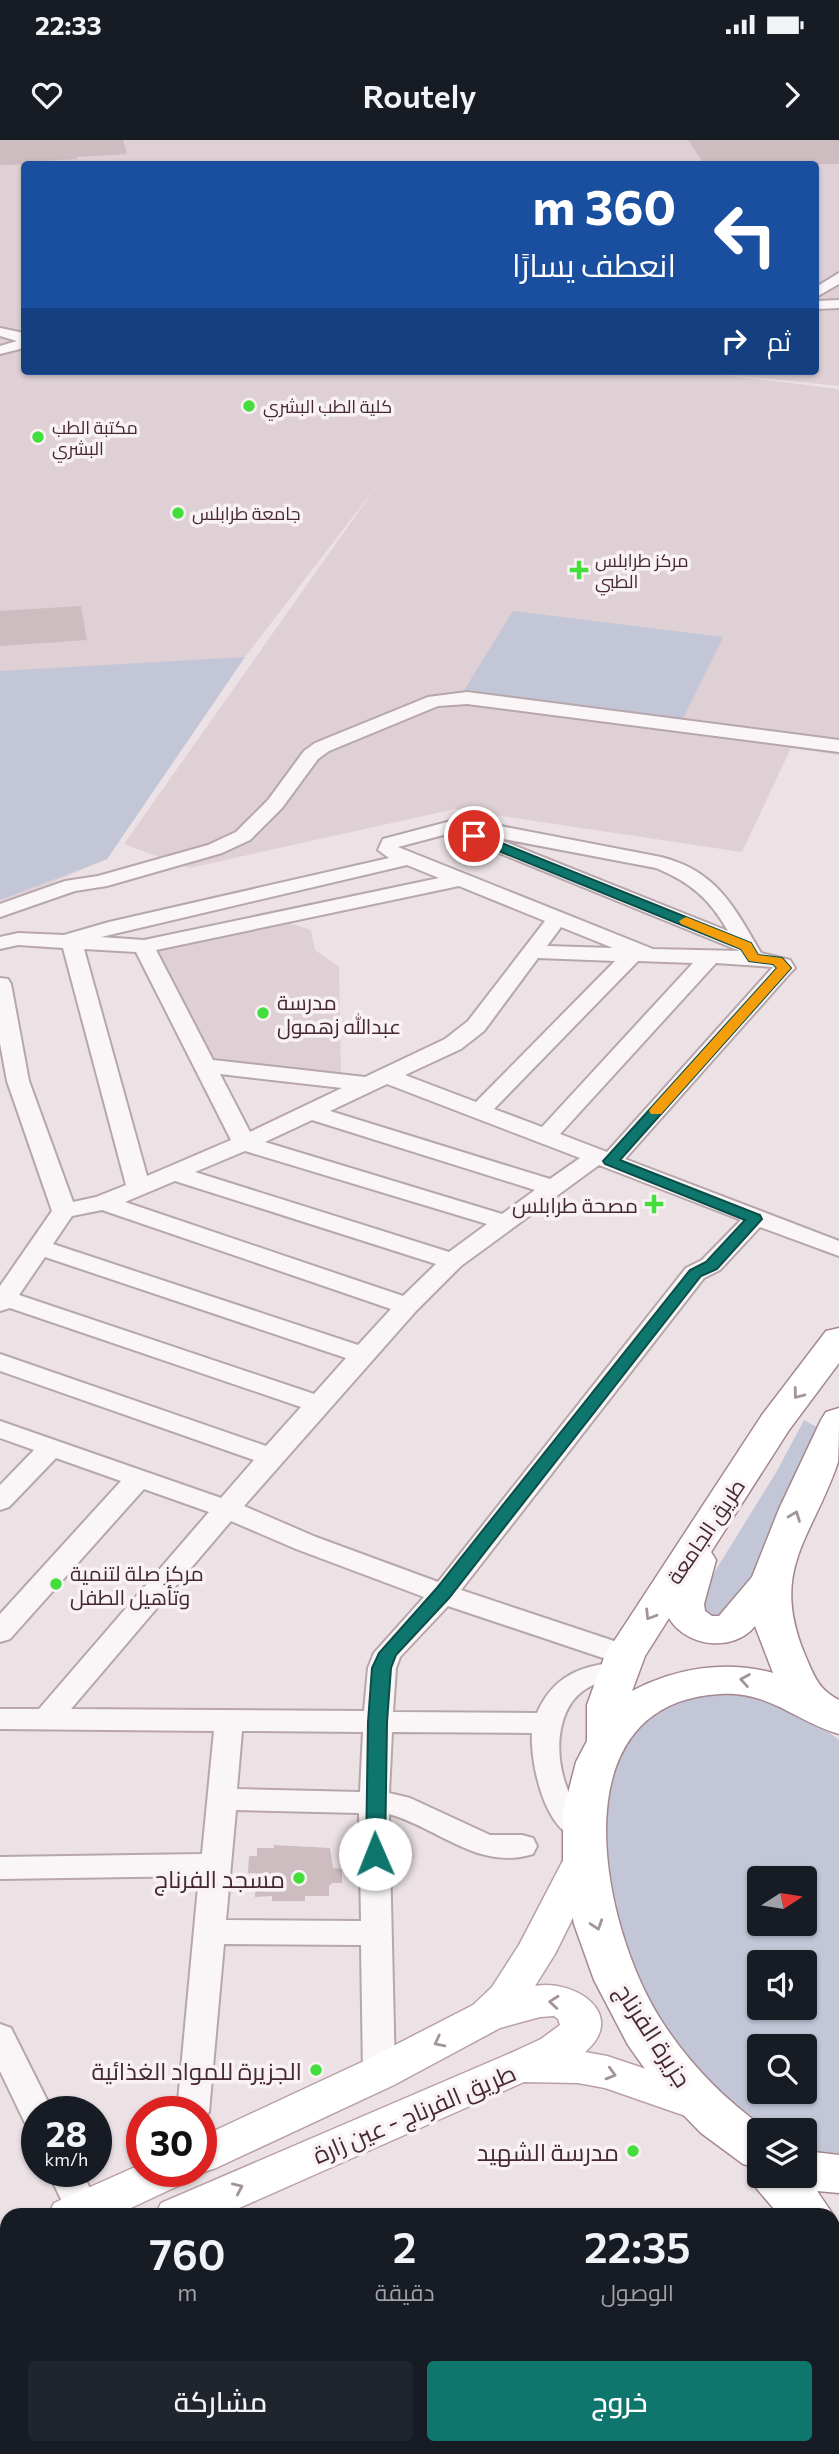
<!DOCTYPE html>
<html lang="ar">
<meta charset="utf-8">
<style>
:root{--surface:#171b24;--page:#20242c;--text:#f1f3f6;--muted:#9ea1a6;--accent:#0f766e}
body{margin:0;font-family:Commissioner,Cairo,sans-serif;background:var(--page);color:var(--text);direction:rtl;height:100vh;display:flex;flex-direction:column;font-size:26px;white-space:nowrap}
*{box-sizing:border-box;margin:0}
p{font-size:23px;color:var(--muted)}
.icon{flex:none;width:38px;height:38px;fill:none;stroke:currentColor;stroke-width:2;stroke-linecap:round;stroke-linejoin:round}
.map{position:relative;flex:1;overflow:hidden;direction:ltr}
.drawer{position:absolute;left:0px;top:2068px;width:840px;height:247px;display:flex;flex-direction:column;background:var(--surface);border-radius:21px 21px 0 0;box-shadow:0 2px 5px #0004;direction:rtl}
.drawer>*{flex:none}
.top-card{position:absolute;left:21px;top:21px;width:798px;height:214px;border-radius:7px;box-shadow:0 2px 5px #0004;direction:rtl;background:#1a4fa0;color:#fff;overflow:hidden}
.needle{width:46px;rotate:78deg}
.buttons{position:absolute;left:747px;top:1726px;display:grid;gap:14px}
.buttons a{display:grid;place-items:center;width:70px;height:70px;border-radius:7px;background:var(--surface);box-shadow:0 2px 5px #0004;font-size:35px}
.speed{position:absolute;left:21px;top:1956px;display:flex;gap:14px;font-size:35px;font-weight:700;text-align:center}
.speed>*{display:grid;place-content:center;width:91px;height:91px;border-radius:50%;background:var(--surface);box-shadow:0 2px 5px #0004;line-height:1}
.speed small{font-size:18px;font-weight:400}
.speed .limit{border:10px solid #d22;background:#fff;color:#111}
.pin{position:absolute;display:grid;place-items:center;width:60px;height:60px;color:#fff;margin:-30px;border:4px solid #fff;border-radius:50%;box-shadow:0 2px 7px #0007}
.me{position:absolute;width:77px;margin:-38px;rotate:359deg;stroke-linejoin:round;filter:drop-shadow(0 0 5px #0008)}
.turn{display:flex;align-items:center;gap:24px;height:147px;padding:0 28px;font-size:32px}
.turn .icon{width:91px;height:91px;stroke-width:2.5}
.turn b{display:block;font-size:49px;line-height:60px}
.then{display:flex;align-items:center;height:66px;padding:0 28px;background:#0003;gap:14px;font-size:26px}
.eta{display:flex;justify-content:space-evenly;align-items:center;height:119px;text-align:center}
.eta b{font-size:42px;font-weight:600;line-height:49px}
.action{display:flex;gap:14px;margin-top:auto;padding:14px 28px}
.action a{flex:1;height:80px;border-radius:7px;background:var(--accent);color:#fff;font-size:28px;font-weight:600;line-height:80px;text-align:center}
.action a+a{background:var(--page);color:var(--text)}
.status{display:flex;justify-content:space-between;align-items:center;height:49px;padding:0 35px;background:var(--surface);direction:ltr}
.status svg{height:19px;fill:currentColor}
header{display:flex;justify-content:space-between;align-items:center;height:91px;padding:0 28px;background:var(--surface);font-size:32px;font-weight:600}
.map>svg:first-child{display:block}
.built{fill:#ded0d4;fill-rule:evenodd}
.green{fill:#c2c6d7;fill-rule:evenodd}
.building{fill:#cdbcc0}
.lines{fill:none;stroke-linecap:round;stroke-linejoin:round}
.minor-casing{stroke:#b7a6ab;stroke-width:4}
.major-casing{stroke:#b9a0a8;stroke-width:3}
.highway-casing{stroke:#a58890;stroke-width:3}
.minor{fill:#faf6f7;fill-rule:evenodd}
.major{fill:#fff;fill-rule:evenodd}
.highway{fill:#fff;fill-rule:evenodd}
.oneway{stroke:#a29498}
.route{fill:#0f766e;stroke:#0a4d48;stroke-width:2}
.slow{fill:#f59e0b}
.poi-dot{fill:#43de3b;stroke:#f9f2f5;stroke-width:2.5}
.labels{text-anchor:middle;dominant-baseline:central;stroke-width:7;stroke-linejoin:round;paint-order:stroke}
.far-poi-label{font-size:18px;fill:#462830;stroke:#f9f2f5;text-anchor:start}
.poi-label{font-size:21px;fill:#462830;stroke:#f9f2f5;text-anchor:start}
.street-label{font-size:21px;fill:#462830;stroke:#f9f2f5}
.near-poi-label{font-size:24px;fill:#462830;stroke:#f9f2f5;text-anchor:end}
.near-street-label{font-size:24px;fill:#462830;stroke:#f9f2f5}
</style>
<div class="status"><b>22:33</b><svg viewBox="0 0 49 12"><path d="M0 12V9h3v3zM5 12V6h3v6zM10 12V3h3v9zM15 12V0h3v12zM26 1h20v11H26zM47 4h2v5h-2z"/></svg></div>
<header><svg class="icon" aria-label="forward" viewBox="0 0 24 24"><path d="M9 5l7 7-7 7"/></svg>Routely<svg class="icon" aria-label="heart" viewBox="0 0 24 24"><path d="M12 20l-8-8c-3-5 5-10 8-4 3-6 11-1 8 4z"/></svg></header>
<div class="map">
<svg width="839" height="2314" viewBox="0 0 839 2314">
<rect width="100%" height="100%" fill="#ece2e5"/>
<path class="built" d="M0,0h839v246l-130,-13 130,16v366l-48,-7 -49,104 -287,-43 -266,59 -65,-24 254,-360 -133,173 -138,202 -107,46zM24,24h792v207h-792z
M284,781l27,9 4,20 24,17 2,106 -131,-14 -60,-113z"/>
<path class="green" d="M513,471l210,26 -41,84 -219,-29z
M245,517l-138,202 -107,41v-229z
M804,1280l18,10 -40,100 -55,94 -30,-16 12,-27 68,-110z
M739,1551l56,15 44,34v419l-34,-5v-24h-56l-87,-102 -35,-67 -19,-59 -5,-102 29,-76 46,-26zM760,1738h45v45h-45zM760,1822h45v45h-45zM760,1906h45v45h-45z"/>
<path class="building" d="M0,0h123l4,14 -50,3v2l-36,2v3l-41,1z
M688,0h151v24h-135z
M81,466l6,34 -87,6v-35z
M274,1705l56,3 3,20 9,1v14h-10l-3,3v10h-24v5h-33v-5l-17,1 1,-24h-8l1,-17h8v-8h17z"/>
<g class="lines">
<defs>
<path id="minor" d="M839,133v11l-23,13v-10z
M839,160v8l-23,1v-8z
M0,188l24,5v15l-24,6v-8l17,-5 -17,-5z
M467,552l372,48v12l-372,-48 -29,2 -109,45 -11,8 -36,49 -32,32 -28,13 -115,33 -32,5 -75,26v-13l65,-23 33,-5 110,-31 28,-13 32,-32 36,-49 11,-8 113,-46z
M469,680l192,37c56,14 73,50 100,96l29,7 5,8 -4,4 -166,187 214,82v15l-79,-29 -40,43 -16,8 -243,312 174,58 4,7 -4,7 -7,2 4,7 -4,7c-12,3 -26,3 -37,8 -40,19 -38,83 -17,116 7,10 19,17 25,28l-4,8c-47,14 -65,-73 -63,-105l-140,-1 -3,61 21,5 80,37h32l11,3 4,8 -4,8c-55,17 -94,-26 -144,-40l6,259 -5,9 -11,4 -11,-4 -5,-9 -2,-128 -137,-1 -15,168 -8,10v-10h-24l22,-236 -199,3v-22l202,-3 12,-123 -214,-2v-20h39l170,-197 -65,-23 -134,150 -10,3v-28l121,-133 -65,-23 -47,49 -9,3v-25l34,-35 -34,-12v-17l221,77 33,-38 -254,-89v-17l266,92 35,-39 -291,-99 -10,3v-25l52,-75 -45,-130 -7,-38v-65l8,1 3,5 18,97 44,121 23,-5 30,-12 -63,-237 -45,-3 -18,4v-12l18,-4 46,2 45,-13 280,-64 -11,-8 5,-11 68,-18zM469,692l13,2 -8,6 3,4 263,107 -87,-2 -255,-102 53,-14zM493,697l163,31c34,14 54,31 72,63zM407,725l32,13 -295,62 -43,-3zM459,746l86,35 -77,100 -23,18 -80,38 -152,-17 -57,-110zM561,787l52,21 -66,-2zM84,809l52,3 95,188 -84,36zM538,818l77,3 -139,141 -71,-27 56,-26 23,-18zM638,821l55,2 -151,164 -48,-18zM716,823l57,4 -166,185 -47,-18zM220,934l122,14 -92,44zM387,944l193,74 -30,21 -220,-68zM312,980l223,70 -33,24 -237,-72zM245,1011l242,73 -38,28 -254,-80zM599,1025l142,55 -39,40 -16,8 -248,314 -122,-45 -72,-31 172,-195 45,-45zM175,1041l261,83 -33,32 -278,-94zM102,1070l289,99 -33,36 -305,-101 19,-28zM45,1117l301,101 -32,36 -295,-99zM231,1381l65,28 128,48 -50,56 -6,15 -4,43 -293,-2zM448,1466l167,56c-37,5 -62,15 -78,51l-144,-1 3,-44 4,-11zM242,1591l121,1 -3,60 -123,-3zM236,1670l123,3 2,108 -135,-1z
M0,1884l11,4 42,84h-16v15l-12,-4 -25,-52z
M48,2032h34l18,37 -3,7h-28z
M0,2220l7,2v46l-7,-3z
M13,2308h36l2,6h-36z
M514,2308h43l-3,6h-43z"/>
<path id="major" d="M583,1705l14,4 5,10 -47,95 -20,32c41,-7 93,29 50,66l22,4 108,36 6,12 -6,12 -15,5 -95,-33 -27,-5 -54,-1 -303,134h-66l6,-13 352,-151 28,-13 19,-14 -2,-6 -4,-3 -14,1 -40,11 -106,57 -178,83 -15,5 -5,-1h5v-35l163,-76 109,-56 19,-18 27,-42 50,-96z
M142,2024v8h46l-6,12 -68,32h-66l6,-13z
M7,2087v37l-7,2v-37z
M7,2131v39l-7,3v-39z"/>
<path id="highway" d="M839,1188v35l-50,67 -78,122 5,8 -12,44 1,7 7,5h7l33,-39 27,-68 42,-89 5,-8 13,-4c0,16 0,39 -1,54 -26,77 -69,107 -33,193 9,21 13,34 34,45v34c-44,-13 -69,-43 -119,-40 -166,9 -118,234 -59,326 28,44 64,80 106,110h-7v45h45v-24l34,4v38l-22,-2 17,25 -1,2v-2h-53l-23,-27 -7,-14 4,-8 -11,-3 -42,-31 -39,-40 -34,-48 -34,-65 -20,-56 -11,-57v-54l13,-51 11,-21v-36l18,-50 157,-240 64,-84zM669,1478c17,29 64,35 86,8l18,47c-47,-13 -98,-5 -141,18l13,-35z
M833,2084l6,2v46l-6,-2z"/>
</defs>
<use href="#minor" class="minor-casing"/>
<use href="#major" class="major-casing"/>
<use href="#highway" class="highway-casing"/>
<use href="#minor" class="minor"/>
<use href="#major" class="major"/>
<use href="#highway" class="highway"/>
</g>
<defs><path id="oneway-chevron" d="M-2-3.5L2.5 0L-2 3.5" fill="none" stroke-width="1.6" stroke-linecap="round" stroke-linejoin="round" transform="scale(1.75)"/></defs>
<g class="oneway">
<use href="#oneway-chevron" transform="translate(798 1254) rotate(127)"/>
<use href="#oneway-chevron" transform="translate(795 1376) rotate(-69)"/>
<use href="#oneway-chevron" transform="translate(650 1475) rotate(122)"/>
<use href="#oneway-chevron" transform="translate(745 1540) rotate(-171)"/>
<use href="#oneway-chevron" transform="translate(597 1785) rotate(72)"/>
<use href="#oneway-chevron" transform="translate(554 1862) rotate(-175)"/>
<use href="#oneway-chevron" transform="translate(439 1902) rotate(153)"/>
<use href="#oneway-chevron" transform="translate(611 1934) rotate(16)"/>
<use href="#oneway-chevron" transform="translate(238 2048) rotate(-24)"/>
</g>
<path class="route" d="M474,692l277,111 7,12 24,3 9,10 -171,192 140,55 2,4 -45,50 -16,7 -252,322 -53,57 -5,13 -4,54 -2,132 -3,6 -7,2 -7,-2 -2,-6 2,-132 4,-54 7,-15 57,-64 254,-319 16,-8 39,-42 -140,-56 -2,-3 174,-193 -4,-4 -24,-3 -8,-12 -272,-110v-6z"/>
<path class="slow" d="M686,777l65,26 7,12 24,3 9,10 -130,146h-10l-2,-3 2,-3 126,-140 -4,-4 -24,-3 -8,-12 -60,-25 -2,-3z"/>
<g class="poi-dot">
<circle cx="249" cy="266" r="7"/>
<circle cx="38" cy="297" r="7"/>
<circle cx="178" cy="373" r="7"/>
<path d="M575.5 419.5h7v7h7v7h-7v7h-7v-7h-7v-7h7z"/>
<circle cx="263" cy="873" r="7"/>
<path d="M650.5 1053.5h7v7h7v7h-7v7h-7v-7h-7v-7h7z"/>
<circle cx="56" cy="1444" r="7"/>
<circle cx="299" cy="1738" r="7"/>
<circle cx="316" cy="1930" r="7"/>
<circle cx="633" cy="2011" r="7"/>
</g>
<g class="labels">
<g class="far-poi-label">
<text x="263" y="266">كلية الطب البشري</text>
<text x="52" y="287">مكتبة الطب<tspan x="52" dy="21">البشري</tspan></text>
<text x="192" y="373">جامعة طرابلس</text>
<text x="595" y="420">مركز طرابلس<tspan x="595" dy="21">الطبي</tspan></text>
</g>
<g class="poi-label">
<text x="277" y="861">مدرسة<tspan x="277" dy="24">عبدالله زهمول</tspan></text>
<text x="638" y="1064" text-anchor="end">مصحة طرابلس</text>
<text x="70" y="1432">مركز صلة لتنمية<tspan x="70" dy="24">وتأهيل الطفل</tspan></text>
</g>
<g class="street-label">
<text transform="translate(705 1391) rotate(-56)">طريق الجامعة</text>
</g>
<g class="near-poi-label">
<text x="285" y="1738">مسجد الفرناج</text>
<text x="302" y="1930">الجزيرة للمواد الغذائية</text>
<text x="619" y="2011">مدرسة الشهيد</text>
</g>
<g class="near-street-label">
<text transform="translate(654 1895) rotate(57)">جزيرة الفرناج</text>
<text transform="translate(414 1973) rotate(-23)">طريق الفرناج - عين زارة</text>
</g>
</g>
</svg>
<div class="buttons">
<a><svg class="needle" viewBox="-14 -14 28 28"><path d="M0-13l5 13h-10z" fill="#e53935"/><path d="M0 13l5-13h-10z" fill="#9ea1a6"/></svg></a>
<a><svg class="icon" aria-label="sound" viewBox="0 0 24 24"><path d="M4 9h4l5-4v14l-5-4H4zM17 9q2 3 0 6"/></svg></a>
<a><svg class="icon" aria-label="search" viewBox="0 0 24 24"><circle cx="10" cy="10" r="6"/><path d="M15 15l6 6"/></svg></a>
<a><svg class="icon" aria-label="layers" viewBox="0 0 24 24"><path d="M12 4l9 5-9 5-9-5zM3 14l9 5 9-5"/></svg></a>
</div>
<div class="speed"><div>28<small>km/h</small></div><div class="limit">30</div></div>
<div class="pin" style="left:474px;top:696px;background:#d93025"><svg class="icon" aria-label="arrive" viewBox="0 0 24 24"><path d="M6 21V4h12l-3 4 3 4H6"/></svg></div>
<svg class="me" style="left:375px;top:1714px" viewBox="-20 -20 40 40"><circle r="19" fill="#fff"/><path d="M0-13L10 11 0 6-10 11z" fill="#0f766e"/></svg>
<div class="top-card">
<div class="turn"><svg class="icon" aria-label="left" viewBox="0 0 24 24"><path d="M17 20v-9H6M10 6l-5 5 5 5"/></svg><div><b>360 m</b>انعطف يسارًا</div></div>
<div class="then">ثم<svg class="icon" aria-label="right" viewBox="0 0 24 24"><path d="M7 20v-9h11M14 6l5 5-5 5"/></svg></div>
</div>
<section class="drawer">
<div class="eta">
<div><b>22:35</b><p>الوصول</p></div>
<div><b>2</b><p>دقيقة</p></div>
<div><b>760</b><p>m</p></div>
</div>
<div class="action"><a>خروج</a><a>مشاركة</a></div>
</section>
</div>
